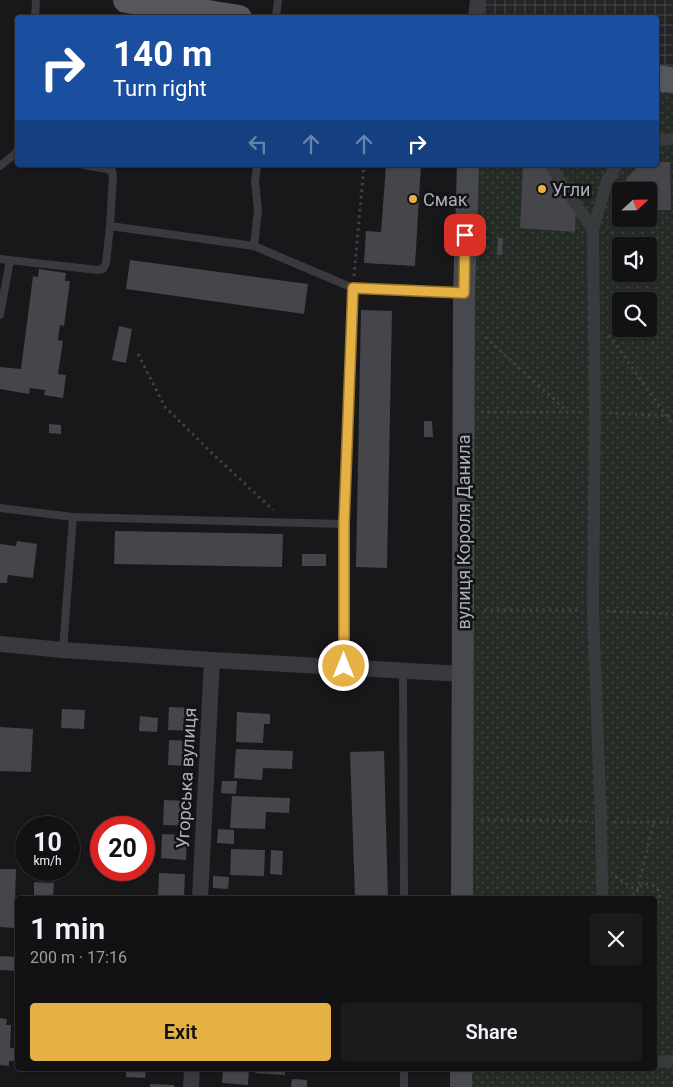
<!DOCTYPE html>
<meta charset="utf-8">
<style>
:root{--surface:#121214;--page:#1b1b1d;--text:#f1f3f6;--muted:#9c9ea0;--line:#313234;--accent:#e5b144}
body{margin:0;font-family:Roboto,sans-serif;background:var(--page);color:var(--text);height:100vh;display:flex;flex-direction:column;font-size:19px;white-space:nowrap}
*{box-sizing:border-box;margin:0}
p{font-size:16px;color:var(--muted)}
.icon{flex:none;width:28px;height:28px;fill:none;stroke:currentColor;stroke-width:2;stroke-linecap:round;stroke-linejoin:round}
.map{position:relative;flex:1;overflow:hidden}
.sheet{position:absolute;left:15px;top:896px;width:642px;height:175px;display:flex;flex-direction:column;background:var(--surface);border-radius:5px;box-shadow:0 1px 4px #0004,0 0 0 1px var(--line)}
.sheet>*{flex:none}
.top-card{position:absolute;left:15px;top:15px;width:644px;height:152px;border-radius:5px;box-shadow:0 1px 4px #0004,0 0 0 1px var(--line);background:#1a4fa0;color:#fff;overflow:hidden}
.needle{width:32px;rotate:68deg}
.tools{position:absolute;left:612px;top:182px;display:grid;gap:10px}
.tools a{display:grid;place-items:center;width:45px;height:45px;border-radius:5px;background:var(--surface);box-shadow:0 1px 4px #0004,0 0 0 1px var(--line);font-size:25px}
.speed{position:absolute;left:15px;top:816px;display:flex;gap:10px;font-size:25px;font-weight:700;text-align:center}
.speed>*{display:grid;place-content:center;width:65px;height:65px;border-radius:50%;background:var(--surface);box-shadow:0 1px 4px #0004,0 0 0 1px var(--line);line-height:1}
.speed small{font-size:12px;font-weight:400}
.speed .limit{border:8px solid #d22;background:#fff;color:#111}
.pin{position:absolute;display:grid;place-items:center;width:42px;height:42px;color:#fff;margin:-21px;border-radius:10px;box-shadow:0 2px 8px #0006}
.me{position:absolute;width:55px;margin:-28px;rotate:0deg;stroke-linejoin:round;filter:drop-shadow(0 0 4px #0008)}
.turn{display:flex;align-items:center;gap:18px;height:105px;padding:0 15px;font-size:22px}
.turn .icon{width:65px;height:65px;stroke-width:2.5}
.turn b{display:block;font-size:35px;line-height:42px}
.lanes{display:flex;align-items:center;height:48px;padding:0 15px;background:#0003;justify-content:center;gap:25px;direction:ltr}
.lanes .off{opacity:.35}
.round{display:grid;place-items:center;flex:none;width:52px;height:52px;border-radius:5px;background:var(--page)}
.overview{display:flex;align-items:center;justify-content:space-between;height:85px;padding:0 15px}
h1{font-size:30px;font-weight:600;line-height:38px}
.primary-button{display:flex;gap:10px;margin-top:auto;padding:10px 15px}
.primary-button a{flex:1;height:58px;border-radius:5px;background:var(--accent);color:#111;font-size:20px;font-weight:600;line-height:58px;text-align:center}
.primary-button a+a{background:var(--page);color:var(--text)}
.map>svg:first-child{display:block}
.industrial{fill:url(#industrial-grid)}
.park{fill:url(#park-dots);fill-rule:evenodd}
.building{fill:#45454a}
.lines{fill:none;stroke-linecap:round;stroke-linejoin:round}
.path{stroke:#3f4145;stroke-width:3;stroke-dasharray:2.5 4;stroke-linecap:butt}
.service{stroke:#393a3e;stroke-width:8}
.pedestrian{stroke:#393a3e;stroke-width:12}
.minor{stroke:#393a3e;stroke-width:16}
.secondary{stroke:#47494e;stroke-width:22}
.primary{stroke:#55575d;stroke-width:26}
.route-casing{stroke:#95732c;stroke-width:12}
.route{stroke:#e5b144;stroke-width:9}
.poi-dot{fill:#e5b144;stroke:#131315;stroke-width:2}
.labels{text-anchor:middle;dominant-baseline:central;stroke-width:5;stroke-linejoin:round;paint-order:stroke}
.poi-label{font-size:18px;fill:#abafb8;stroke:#131315;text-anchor:start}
.street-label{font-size:18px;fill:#abafb8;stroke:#131315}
</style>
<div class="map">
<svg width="673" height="1087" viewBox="0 0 673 1087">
<defs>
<pattern id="industrial-grid" width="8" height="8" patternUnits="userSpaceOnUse" patternTransform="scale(1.25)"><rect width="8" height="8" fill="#242427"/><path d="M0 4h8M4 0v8" fill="none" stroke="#414144"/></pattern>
<pattern id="park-dots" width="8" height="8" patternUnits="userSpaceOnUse" patternTransform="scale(1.25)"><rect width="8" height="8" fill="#242c25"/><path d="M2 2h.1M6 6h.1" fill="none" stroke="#414843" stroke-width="1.8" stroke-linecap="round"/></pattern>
</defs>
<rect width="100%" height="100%" fill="#18181a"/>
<path class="industrial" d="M478,0h195v80l-17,-2v-60h-180z"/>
<path class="park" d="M656,78l17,2v1007h-212v-18h194v-170h-193l6,-734h188zM621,191h28v28h-28zM621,246h28v28h-28zM621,301h28v28h-28z"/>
<path class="building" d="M656,162h14l1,48h-22v-19h-25l1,-10 12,-14 4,-2h15z
M386,165h35l-6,101 -51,-3 2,-32 15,1z
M526,165h20l30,46 -1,21 -55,-4 3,-62z
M498,238h5l-1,17h-5z
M130,260l178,24 -4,30 -178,-25z
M39,269l27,4 -1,8h5l-6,45 -4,-1 -2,15 5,1 -5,33 8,1 -3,23 -19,-3 1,-5 -15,-2 -1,6 -29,-5v-22l21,2 12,-93 5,1z
M361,310l31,1 -5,257 -31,-1z
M119,326l13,3 -6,34 -14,-3z
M424,421h8l1,16h-9z
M49,424l12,1v9l-12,-1z
M115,531l168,3 -1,33 -168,-3z
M17,541l20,3 -4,34 -25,-3 -1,8h-7v-39l16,2z
M302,554h24v12h-24z
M169,707l26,1 -1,23 -26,-1z
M62,709l23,1 -1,19 -23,-1z
M237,712l33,2v10h-6l-1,19 -27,-1z
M140,716l18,2 -1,14 -18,-1z
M0,727l33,2 -2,43 -31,-1z
M169,740l24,1 -1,19 -7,-1v7l-17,-1z
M236,749l57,2 -1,18 -29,-1 -1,12 -28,-2z
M384,751l4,148h-33l-5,-147z
M222,781h15l-1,13 -15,-1z
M232,796l58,2 -1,15 -23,-1 -1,17 -35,-1z
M164,800l26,1 -1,25 -26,-1z
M218,829l16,1v14l-17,-1z
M162,834l25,1 -1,25 -25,-2z
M231,849l34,1 -1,26 -34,-1z
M271,850l12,1 -1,24 -12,-1z
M0,869h16l-1,30h3v21h-4v8l-14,-1z
M159,873l26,1 -1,25 -26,-1z
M213,876l16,1 -1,12 -15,-1z
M34,882l20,1 -1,14 -19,-1z
M0,956l18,1v14l-18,-1z
M0,1018l7,1 -1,6h5l-1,23h6v13h-7v5l-9,-1z
M126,1069h20l-1,9 -19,-1z
M223,1069h26l-1,16 -26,-2z
M255,1069h30v6l-30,-2z
M292,1079l15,1v7h-16z
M150,1084l24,1v2h-24z"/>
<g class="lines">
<path class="path" d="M354,276l10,-111
M609,335l64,90
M485,337l83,75
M138,354l27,53 50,49 58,54
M481,412h102
M609,413l64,3
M484,610h95
M607,611l66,3
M481,820l106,1
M614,822h59
M615,876l22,15
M628,899l9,-8 17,-69
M637,899c-3,-28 36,-12 18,7"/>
<path class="service" d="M35,18l1,-18
M276,18l2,-18
M84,165l23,4 5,2 1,6 -3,49
M0,166l15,-12 3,-6
M254,246l99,42
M0,259l98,11 5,-1 3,-6 4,-37 144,20 4,-36 -3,-28 2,-17
M0,315l10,-55
M0,508l73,9 -10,133
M73,517l271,7 9,-236 109,5
M344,667v-143
M403,671l1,228
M404,1069v18"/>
<path class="pedestrian" d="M656,142l6,-2 11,-1
M550,165l43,65 2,182 -2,198 8,212 1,77
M593,230l14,-49 10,-16
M655,1062l18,-1"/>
<path class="minor" d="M476,18l2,-18
M0,644l63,6 149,10 251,14
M200,899l12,-239
M191,1087l1,-18"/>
<path class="secondary" d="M462,899l2,-606 4,-128
M461,1087v-18"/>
<path class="primary" d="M126,0l113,18
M656,78l17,2"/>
</g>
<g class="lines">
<defs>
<path id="route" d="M344,666v-142l9,-236 111,5 1,-58"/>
</defs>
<use href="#route" class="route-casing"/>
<use href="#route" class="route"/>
</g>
<g class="poi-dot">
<circle cx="542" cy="189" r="5"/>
<circle cx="413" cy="199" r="5"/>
</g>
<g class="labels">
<g class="poi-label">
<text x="552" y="189">Угли</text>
<text x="423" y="199">Смак</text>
</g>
<g class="street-label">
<text transform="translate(463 532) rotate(-90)">вулиця Короля Данила</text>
<text transform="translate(186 778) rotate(-87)">Угорська вулиця</text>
</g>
</g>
</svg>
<div class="tools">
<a><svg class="needle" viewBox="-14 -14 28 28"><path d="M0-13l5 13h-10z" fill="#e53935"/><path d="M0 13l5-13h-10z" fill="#9c9ea0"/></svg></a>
<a><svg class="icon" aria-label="sound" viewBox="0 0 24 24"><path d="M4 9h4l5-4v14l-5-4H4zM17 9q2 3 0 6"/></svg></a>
<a><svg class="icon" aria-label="search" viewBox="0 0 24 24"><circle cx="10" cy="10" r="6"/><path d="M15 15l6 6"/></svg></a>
</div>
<div class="speed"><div>10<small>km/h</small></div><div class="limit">20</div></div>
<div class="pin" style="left:465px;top:235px;background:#d93025"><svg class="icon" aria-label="arrive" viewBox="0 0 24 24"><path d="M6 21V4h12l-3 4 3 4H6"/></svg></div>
<svg class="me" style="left:344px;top:666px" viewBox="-20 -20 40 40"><circle r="17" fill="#e5b144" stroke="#fff" stroke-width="3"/><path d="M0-11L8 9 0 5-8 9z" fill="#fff"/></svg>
<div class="top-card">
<div class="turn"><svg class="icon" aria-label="right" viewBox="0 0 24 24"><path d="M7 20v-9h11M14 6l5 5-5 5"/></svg><div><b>140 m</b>Turn right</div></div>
<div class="lanes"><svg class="icon off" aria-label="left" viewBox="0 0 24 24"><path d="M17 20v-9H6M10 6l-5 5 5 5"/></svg><svg class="icon off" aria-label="ahead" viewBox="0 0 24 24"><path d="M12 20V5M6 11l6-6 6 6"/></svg><svg class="icon off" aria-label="ahead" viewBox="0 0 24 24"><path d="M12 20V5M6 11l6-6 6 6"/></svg><svg class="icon" aria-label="right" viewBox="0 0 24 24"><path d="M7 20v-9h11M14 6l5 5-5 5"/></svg></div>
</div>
<section class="sheet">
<div class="overview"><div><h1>1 min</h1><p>200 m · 17:16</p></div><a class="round"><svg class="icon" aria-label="close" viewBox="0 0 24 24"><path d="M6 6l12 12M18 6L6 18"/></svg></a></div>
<div class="primary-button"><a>Exit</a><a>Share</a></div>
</section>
</div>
